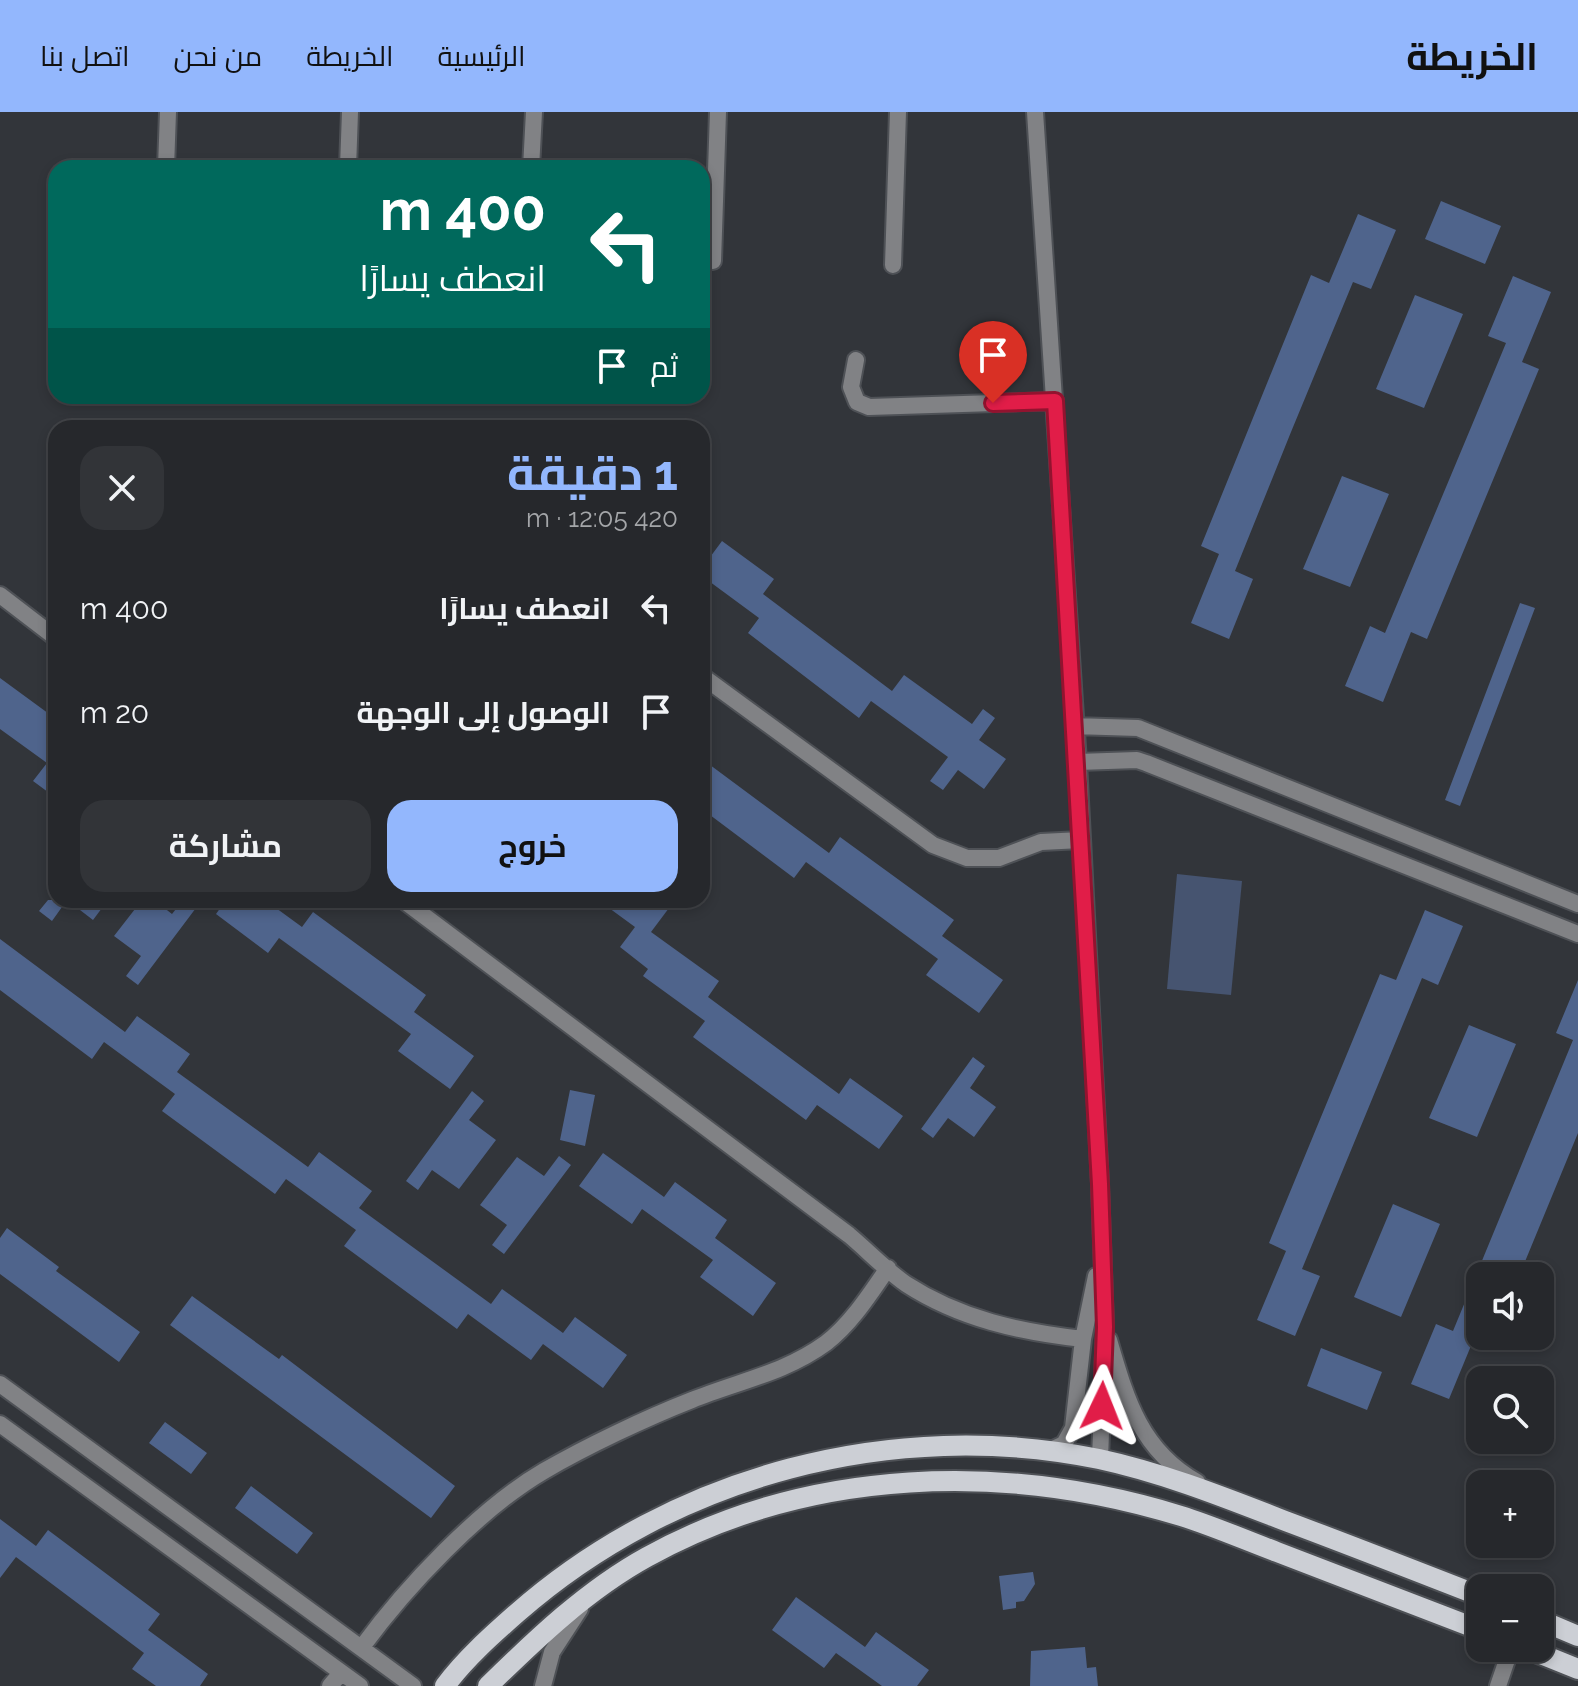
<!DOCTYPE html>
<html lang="ar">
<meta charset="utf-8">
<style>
:root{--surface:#26282c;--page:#323438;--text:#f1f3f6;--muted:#a4a6a9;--line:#424448;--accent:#93b7fd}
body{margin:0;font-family:Raleway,Cairo,sans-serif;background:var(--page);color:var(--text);direction:rtl;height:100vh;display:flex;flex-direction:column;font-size:30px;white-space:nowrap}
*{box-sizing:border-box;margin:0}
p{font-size:26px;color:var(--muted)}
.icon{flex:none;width:44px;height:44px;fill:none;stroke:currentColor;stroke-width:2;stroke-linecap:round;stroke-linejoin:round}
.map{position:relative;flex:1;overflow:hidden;direction:ltr}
.details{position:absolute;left:48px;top:308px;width:662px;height:488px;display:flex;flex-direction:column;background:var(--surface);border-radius:24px;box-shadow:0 4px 12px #0003,0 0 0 2px var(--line);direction:rtl}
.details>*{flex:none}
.guide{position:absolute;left:48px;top:48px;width:662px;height:244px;border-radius:24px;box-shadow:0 4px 12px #0003,0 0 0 2px var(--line);direction:rtl;background:#00695c;color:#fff;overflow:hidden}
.controls{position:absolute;left:1466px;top:1150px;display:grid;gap:16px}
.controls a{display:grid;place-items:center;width:88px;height:88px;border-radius:16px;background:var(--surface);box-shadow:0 4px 12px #0003,0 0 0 2px var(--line);font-size:40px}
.pin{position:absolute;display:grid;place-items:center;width:68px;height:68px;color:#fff;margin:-82px -34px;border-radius:50% 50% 50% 0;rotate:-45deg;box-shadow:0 0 8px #0007}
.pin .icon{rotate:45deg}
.me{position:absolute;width:88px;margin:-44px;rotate:2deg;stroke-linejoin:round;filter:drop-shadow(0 0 6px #0008)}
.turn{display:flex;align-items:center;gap:28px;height:168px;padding:0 32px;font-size:36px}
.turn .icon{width:104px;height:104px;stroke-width:2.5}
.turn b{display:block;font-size:56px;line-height:68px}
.then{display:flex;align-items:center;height:76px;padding:0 32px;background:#0003;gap:16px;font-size:30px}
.round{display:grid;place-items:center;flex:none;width:84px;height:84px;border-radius:24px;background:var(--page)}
.headline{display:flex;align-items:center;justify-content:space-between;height:136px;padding:0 32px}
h1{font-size:48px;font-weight:700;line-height:60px;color:var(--accent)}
.action{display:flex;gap:16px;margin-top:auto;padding:16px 32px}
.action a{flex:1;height:92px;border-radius:24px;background:var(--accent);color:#111;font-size:32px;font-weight:700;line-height:92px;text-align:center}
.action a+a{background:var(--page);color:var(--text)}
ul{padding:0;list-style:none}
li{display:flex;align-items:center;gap:24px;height:104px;padding:0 32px}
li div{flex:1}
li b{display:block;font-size:30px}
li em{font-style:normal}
header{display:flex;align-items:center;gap:48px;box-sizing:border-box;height:112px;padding:0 40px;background:var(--accent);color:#111}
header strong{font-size:38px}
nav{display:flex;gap:44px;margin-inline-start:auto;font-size:28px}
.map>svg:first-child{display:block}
.green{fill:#465470}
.building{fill:#4f648c}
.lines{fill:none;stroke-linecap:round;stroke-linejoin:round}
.minor-casing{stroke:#4e5156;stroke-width:20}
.primary-casing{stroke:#4e5156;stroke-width:24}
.minor{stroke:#818285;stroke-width:16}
.primary{stroke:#cccfd5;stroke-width:20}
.route-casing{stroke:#92132f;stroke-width:20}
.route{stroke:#e11d48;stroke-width:14}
</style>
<header>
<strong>الخريطة</strong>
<nav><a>الرئيسية</a><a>الخريطة</a><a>من نحن</a><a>اتصل بنا</a></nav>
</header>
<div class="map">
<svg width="1578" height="1574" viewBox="0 0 1578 1574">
<rect width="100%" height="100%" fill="#32353a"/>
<path class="green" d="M1177,762l65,7 -11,114 -64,-6z"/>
<path class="building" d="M1441,89l60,25 -16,38 -60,-25z
M1358,102l38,16 -25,59 -18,-7 -62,150 -56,139 18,8 -24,60 -38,-16 28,-69 -18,-8 110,-271 18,8z
M1513,164l38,16 -29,70 17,7 -112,270 -16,-7 -28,70 -38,-16 25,-60 15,7 87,-208 34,-82 -18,-7z
M1415,183l48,19 -39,94 -48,-19z
M1342,364l47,18 -39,93 -47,-18z
M722,429l52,38 -11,15 129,97 12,-16 68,49 11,-15 12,9 -16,22 27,19 -22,30 -26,-19 -15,20 -13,-9 18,-24 -77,-56 -12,17 -111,-85 11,-15 -57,-42v-8z
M1520,491l15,5 -75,198 -15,-6z
M0,566l56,41v79l-23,-17 14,-18 -47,-34z
M702,647l127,94 11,-16 114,83 -12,16 61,44 -24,33 -53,-38 12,-16 -132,-97 -12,16 -92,-69z
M48,788h60l-15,20 -26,-20 -15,21 -13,-10z
M142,788h12l18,14 11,-14h19l-64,85 -12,-9 15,-20 -27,-20z
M226,788h39l37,27 11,-15 113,83 -12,17 60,44 -24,33 -52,-38 13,-17 -132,-96 -11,15 -52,-39z
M615,788h60l-24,32 68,49 -11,16 131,97 11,-16 53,38 -24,33 -62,-44 -11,15 -113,-83 12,-16 -62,-45 5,-7 -28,-22 15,-20 -26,-19z
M1425,798l38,16 -25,59 -16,-7 -120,291 18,7 -25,60 -38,-16 29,-69 -17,-8 111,-269 16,6z
M0,827l125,93 12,-16 53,38 -13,18 131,95 11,-15 53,39 -13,17 132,96 11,-15 61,44 12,-16 52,38 -24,33 -60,-44 -12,16 -63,-46 -11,15 -113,-83 12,-16 -70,-51 -11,15 -113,-83 13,-17 -71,-52 -12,17 -92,-69z
M1578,868v153l-59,143h-39v48l-31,75 -38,-15 25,-60 17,7 120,-291 -17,-7z
M1469,913l47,19 -39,93 -48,-19z
M973,945l12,9 -15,22 26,19 -22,30 -26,-19 -15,20 -12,-9z
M570,978l25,5 -10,51 -25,-6z
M472,979l12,10 -15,19 27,20 -37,49 -27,-19 -14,20 -12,-9z
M603,1041l61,44 11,-15 52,38 -12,18 61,45 -23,33 -53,-39 13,-17 -71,-51 -10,15 -53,-38z
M559,1044l12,9 -67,89 -12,-9 15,-20 -27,-20 37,-48 27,19z
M1393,1092l47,20 -39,93 -47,-20z
M7,1116l52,39 -3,4 84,61 -21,30 -119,-88v-36z
M192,1184l87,63 3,-4 173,131 -24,32 -261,-193z
M1321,1236l61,24 -15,38 -60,-24z
M165,1310l42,31 -16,21 -42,-31z
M251,1374l62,47 -16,21 -62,-46z
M0,1407l36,27 12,-16 112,84 -12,16 60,44 -8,12h-44l-24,-17 12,-16 -128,-96 -16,21z
M1033,1460l2,12 -11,17 -8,1v6l-13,2 -4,-34z
M796,1485l69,50 11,-15 53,38 -12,16h-35l-46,-33 -12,15 -52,-38z
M1085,1535l2,21 9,-1 2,19h-68l1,-35z"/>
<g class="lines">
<defs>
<path id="minor" d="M1035,0l43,650 22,422 5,143 -5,132
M166,56l2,-56
M348,56l2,-56
M531,56l3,-56
M713,149l5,-149
M893,153l5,-153
M856,248l-5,27 6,15 12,5 186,-6
M0,483l56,43
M702,564l231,169 34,13h32l42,-16 40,-2
M1074,614l64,2 440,176
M1078,650l59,-2 9,3 432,171
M403,788l446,335c19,16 37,35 57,49 54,35 114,48 177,55
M1109,1228c17,58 31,110 88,142
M0,1272l413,302
M0,1312l360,262
M1051,1338l13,-6 9,-16 10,-89 13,-63
M362,1535c44,-60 117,-138 182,-176 43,-25 102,-53 148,-71 47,-19 93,-27 134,-57 25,-19 44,-49 62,-75
M330,1574l11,-13
M543,1574l9,-34 28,-43
M1498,1574l13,-38"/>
<path id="primary" d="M1540,1508l38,16
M1526,1536l52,21
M445,1574c20,-27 47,-51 72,-73 157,-138 377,-196 582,-154 65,14 127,39 189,63 64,24 128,49 192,74
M488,1574c48,-47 99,-96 159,-129 163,-90 359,-95 534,-41 32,10 64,24 96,36 68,26 135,52 203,78"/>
</defs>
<use href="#minor" class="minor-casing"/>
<use href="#primary" class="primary-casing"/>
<use href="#minor" class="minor"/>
<use href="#primary" class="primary"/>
</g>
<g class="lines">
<defs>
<path id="route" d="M993,291l62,-2 45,783 5,143 -3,79"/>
</defs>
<use href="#route" class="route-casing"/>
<use href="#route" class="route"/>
</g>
</svg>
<div class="controls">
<a><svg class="icon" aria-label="sound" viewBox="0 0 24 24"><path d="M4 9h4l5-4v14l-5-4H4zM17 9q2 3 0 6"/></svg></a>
<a><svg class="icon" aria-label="search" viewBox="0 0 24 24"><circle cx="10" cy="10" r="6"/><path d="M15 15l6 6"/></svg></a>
<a>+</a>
<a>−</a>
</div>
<div class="pin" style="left:993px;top:291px;background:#d93025"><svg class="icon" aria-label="arrive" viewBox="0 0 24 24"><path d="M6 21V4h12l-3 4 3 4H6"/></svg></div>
<svg class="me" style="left:1102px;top:1294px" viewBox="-20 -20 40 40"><path d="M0-17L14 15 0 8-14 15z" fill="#e11d48" stroke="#fff" stroke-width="4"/></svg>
<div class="guide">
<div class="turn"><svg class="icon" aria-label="left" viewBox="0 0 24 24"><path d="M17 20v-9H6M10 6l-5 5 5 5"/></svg><div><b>400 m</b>انعطف يسارًا</div></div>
<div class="then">ثم<svg class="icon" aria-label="arrive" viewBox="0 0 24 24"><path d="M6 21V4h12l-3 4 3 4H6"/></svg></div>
</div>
<section class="details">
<div class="headline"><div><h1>1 دقيقة</h1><p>420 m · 12:05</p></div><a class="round"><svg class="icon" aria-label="close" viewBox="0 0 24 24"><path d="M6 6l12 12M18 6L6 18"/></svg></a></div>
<ul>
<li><svg class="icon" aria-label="left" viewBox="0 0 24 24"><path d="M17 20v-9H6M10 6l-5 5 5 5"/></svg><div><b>انعطف يسارًا</b></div><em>400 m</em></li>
<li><svg class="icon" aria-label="arrive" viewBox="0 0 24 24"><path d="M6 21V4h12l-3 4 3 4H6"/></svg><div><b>الوصول إلى الوجهة</b></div><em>20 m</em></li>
</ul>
<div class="action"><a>خروج</a><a>مشاركة</a></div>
</section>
</div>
